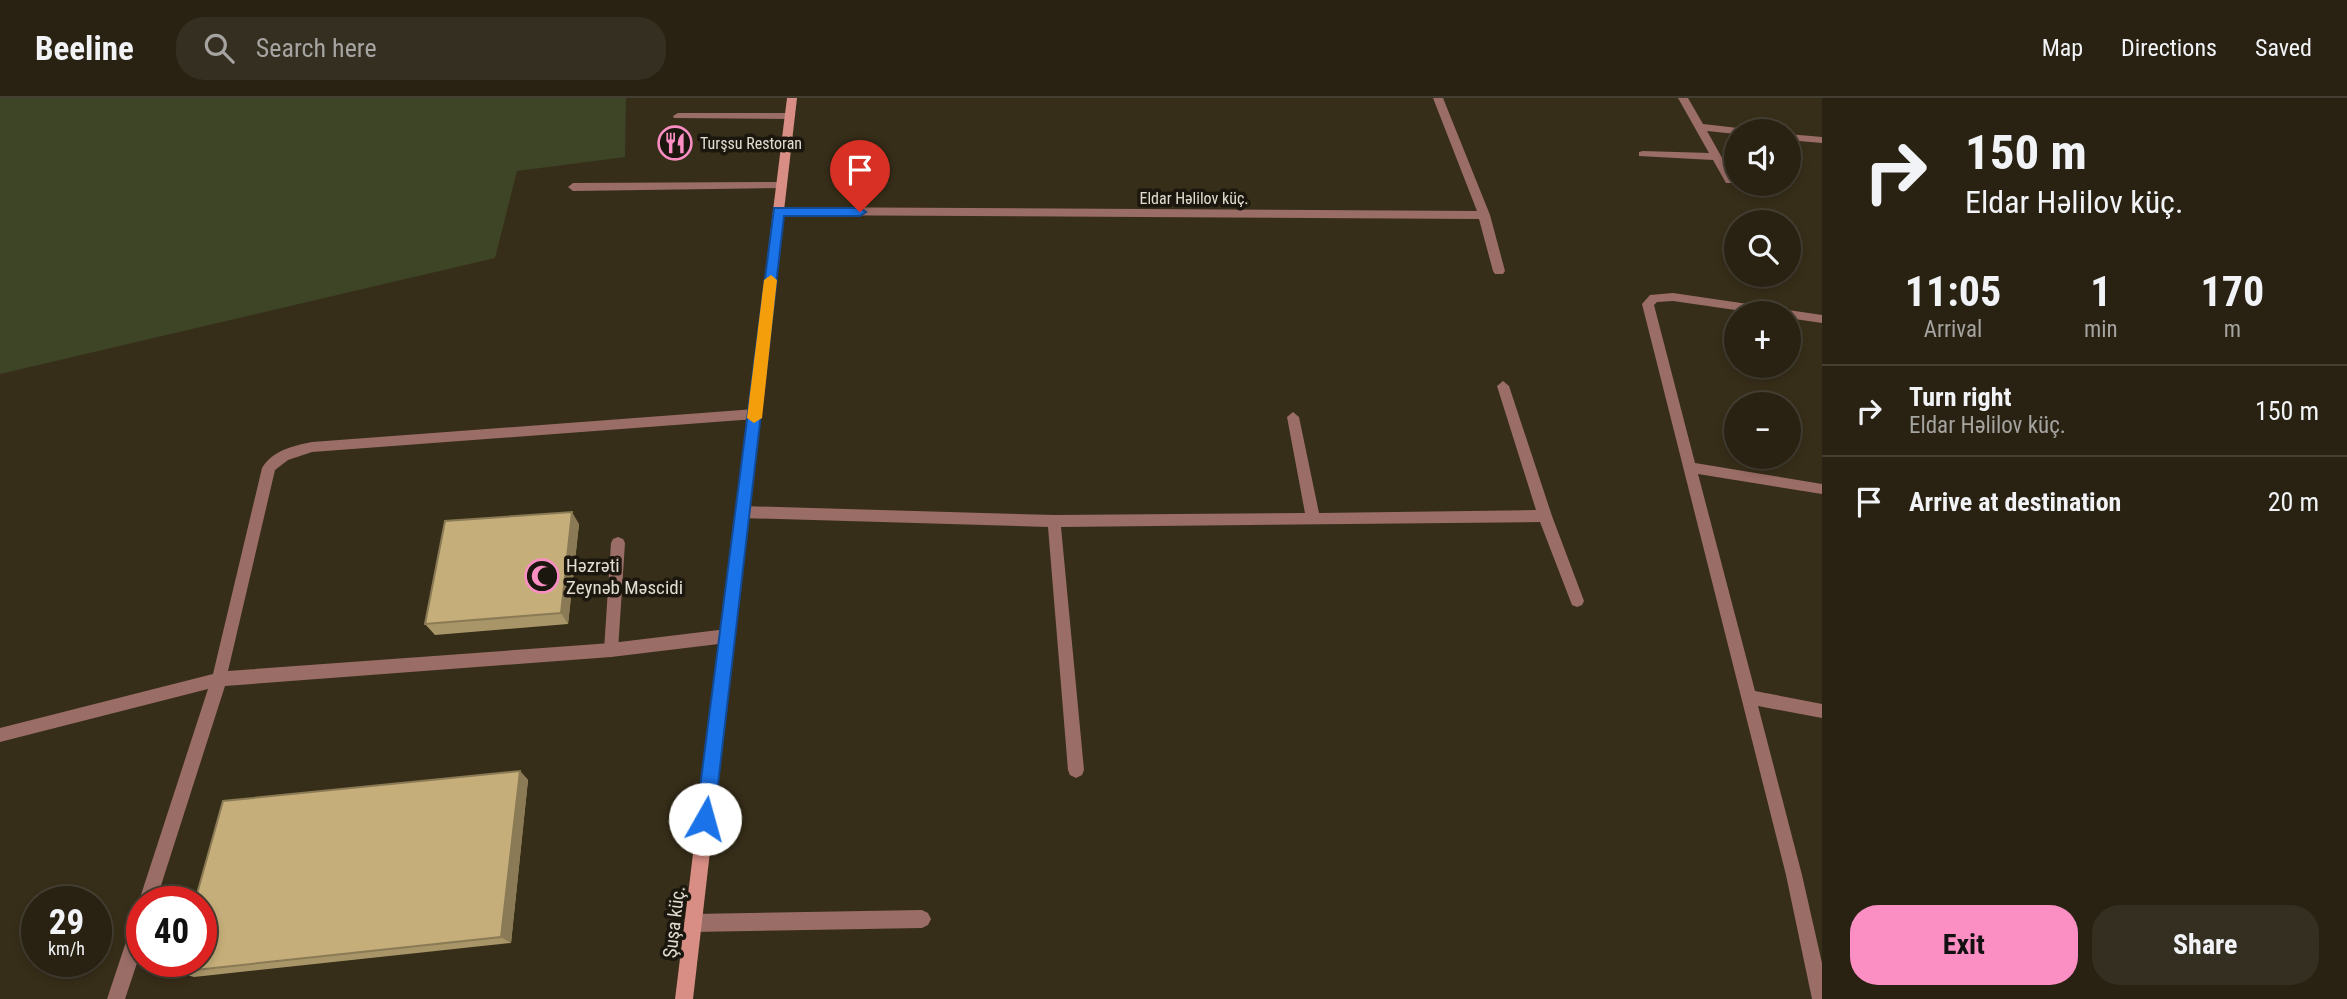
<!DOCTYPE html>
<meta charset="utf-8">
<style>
:root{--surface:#292213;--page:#352f21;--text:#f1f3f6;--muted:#a5a4a0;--line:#453f33;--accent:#fb8fc4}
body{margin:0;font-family:"Roboto Condensed",sans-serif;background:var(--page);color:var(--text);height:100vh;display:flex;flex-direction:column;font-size:26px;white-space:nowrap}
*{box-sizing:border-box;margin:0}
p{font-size:23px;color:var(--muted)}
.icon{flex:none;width:38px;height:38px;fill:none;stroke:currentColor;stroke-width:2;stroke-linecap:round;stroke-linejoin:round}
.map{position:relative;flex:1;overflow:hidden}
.sheet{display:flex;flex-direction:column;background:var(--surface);width:525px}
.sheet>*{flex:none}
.banner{background:#292213;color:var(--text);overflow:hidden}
.fabs{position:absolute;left:1724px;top:21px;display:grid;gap:14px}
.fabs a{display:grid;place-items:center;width:77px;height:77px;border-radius:50%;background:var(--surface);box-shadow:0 4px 10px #0003,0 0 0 2px var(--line);font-size:35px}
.speed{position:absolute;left:21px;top:788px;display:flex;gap:14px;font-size:35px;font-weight:700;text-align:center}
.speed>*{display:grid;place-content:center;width:91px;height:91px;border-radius:50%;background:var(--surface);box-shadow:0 4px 10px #0003,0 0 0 2px var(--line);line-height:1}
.speed small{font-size:18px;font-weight:400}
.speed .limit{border:10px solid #d22;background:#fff;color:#111}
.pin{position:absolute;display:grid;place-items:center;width:60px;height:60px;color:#fff;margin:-72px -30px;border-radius:50% 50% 50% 0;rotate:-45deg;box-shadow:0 0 7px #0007}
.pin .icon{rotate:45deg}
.me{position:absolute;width:77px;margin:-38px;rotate:7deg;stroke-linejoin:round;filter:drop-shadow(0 0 5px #0008)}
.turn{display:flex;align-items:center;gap:24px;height:147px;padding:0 28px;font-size:32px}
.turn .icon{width:91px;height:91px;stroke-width:2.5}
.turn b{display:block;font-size:49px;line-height:60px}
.eta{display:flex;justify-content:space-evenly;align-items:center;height:119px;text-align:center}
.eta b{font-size:42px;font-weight:700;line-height:49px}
.action{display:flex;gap:14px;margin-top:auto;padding:14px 28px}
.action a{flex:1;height:80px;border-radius:28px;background:var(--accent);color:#111;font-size:28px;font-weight:700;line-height:80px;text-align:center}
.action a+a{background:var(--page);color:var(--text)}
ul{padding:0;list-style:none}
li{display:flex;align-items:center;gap:21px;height:91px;padding:0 28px;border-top:2px solid var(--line)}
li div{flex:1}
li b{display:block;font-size:26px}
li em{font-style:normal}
header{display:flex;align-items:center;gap:42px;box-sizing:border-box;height:98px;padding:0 35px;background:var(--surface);border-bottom:2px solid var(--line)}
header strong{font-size:33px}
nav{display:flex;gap:38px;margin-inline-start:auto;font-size:24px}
.search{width:490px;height:63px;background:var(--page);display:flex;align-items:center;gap:18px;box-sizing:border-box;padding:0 24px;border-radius:28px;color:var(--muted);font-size:26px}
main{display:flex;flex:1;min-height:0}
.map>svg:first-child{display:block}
.green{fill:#3e4426}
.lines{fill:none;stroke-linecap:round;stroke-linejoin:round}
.lane{fill:#9b6d67;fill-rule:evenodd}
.street{fill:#9b6d67;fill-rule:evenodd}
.secondary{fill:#d88e85;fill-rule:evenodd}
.wall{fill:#a99668}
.shaded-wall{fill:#8a7a55}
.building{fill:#c5ae79;stroke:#8a7a55;stroke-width:2}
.route{fill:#1a73e8;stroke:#114b97;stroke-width:2}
.slow{fill:#f59e0b}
.labels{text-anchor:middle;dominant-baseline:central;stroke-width:7;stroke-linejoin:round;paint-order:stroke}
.far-poi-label{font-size:16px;fill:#e1dccf;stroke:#1b170e;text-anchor:start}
.far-street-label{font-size:16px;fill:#e1dccf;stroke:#1b170e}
.poi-label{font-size:19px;fill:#e1dccf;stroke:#1b170e;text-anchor:start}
.street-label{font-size:19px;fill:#e1dccf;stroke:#1b170e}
</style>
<header>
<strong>Beeline</strong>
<div class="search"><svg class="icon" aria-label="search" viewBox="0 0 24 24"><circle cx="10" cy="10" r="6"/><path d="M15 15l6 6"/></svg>Search here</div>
<nav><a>Map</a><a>Directions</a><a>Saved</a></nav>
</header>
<main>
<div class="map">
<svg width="1822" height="901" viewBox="0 0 1822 901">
<rect width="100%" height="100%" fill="#372e19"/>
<path class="green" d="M0,0h626l-1,59 -108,14 -22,87 -495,116z"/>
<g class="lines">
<path class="lane" d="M678,15h112l5,3 -5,3 -116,-1 -1,-2z
M618,439l5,2 2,4 -7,107 -2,5 -5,2 -5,-2 -2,-5 7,-107 2,-4z
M922,812l6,3 3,6 -3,6 -6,3 -229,4 -6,-3 -3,-6 3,-6 6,-3z"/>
<path class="street" d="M1433,0h10l47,117 15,56 -2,3h-8l-2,-3 -14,-52 -700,-4 -5,-4 5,-4 698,4z
M1678,0h10l15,26 35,4 5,3h-7v3l-29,-3 28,50 -1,2h-8l-13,-23 -74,-4v-4l4,-1 66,2z
M1788,36l34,3v6l-34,-3z
M782,84l5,4 -1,2 -213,3 -5,-4 5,-4z
M1673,195l149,22v8l-34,-5v-5h-32l-83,-12 -16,1 -3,3 41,158 127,21v10l-124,-20 57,217 67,13v14l-64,-12 44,169 20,88v36h-10l-26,-124 -144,-571 8,-9z
M1503,283l6,5 43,130 32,85 -2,4 -5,2 -5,-2 -32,-83 -479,5 23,243 -2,5 -6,3 -6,-3 -2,-5 -20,-243 -306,-9 -5,-2 -2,-4 2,-4 5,-2 312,9 251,-2 -18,-96 6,-5 6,5 20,96 217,-3 -39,-124z
M755,311l6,5 -6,5 -443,33 -24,8 -13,10 -47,201 383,-28 116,-14 5,2 2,5 -2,5 -5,2 -116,14 -386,29 -69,215h-14v6l-3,-6 69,-212 -208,53v-14l213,-54 49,-206c11,-18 31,-22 50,-26z
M142,814v36l-17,51h-18l26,-78 3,-6z"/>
<path class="secondary" d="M787,0h10l-104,901h-18z"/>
</g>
<path class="wall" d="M579,426l-11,100 -133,11 -10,-11z
M520,673l8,9 -17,163 -317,34 -18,-5z"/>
<path class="shaded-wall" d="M572,414l7,12 -11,100 -7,-11z
M520,673l8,9 -17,163 -10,-6z"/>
<path class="building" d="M572,414l-11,101 -136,11 20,-103z
M520,673l-19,166 -325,35 3,-11h22v-60h-6l28,-100z"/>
<path class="route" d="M774,110h86l6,4 -6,4h-76l-70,603 -2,6 -7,3 -7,-3 -2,-6z"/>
<path class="slow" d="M771,177l6,5 -15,138 -8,5 -7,-5 17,-138z"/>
<defs>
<symbol id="restaurant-ring" viewBox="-11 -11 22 22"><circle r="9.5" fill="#1b170e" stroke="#fb8fc4" stroke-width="1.5"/><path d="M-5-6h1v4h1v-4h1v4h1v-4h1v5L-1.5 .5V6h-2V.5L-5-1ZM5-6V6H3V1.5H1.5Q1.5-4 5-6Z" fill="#fb8fc4"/></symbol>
<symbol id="mosque-ring" viewBox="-11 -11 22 22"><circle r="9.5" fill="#1b170e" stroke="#fb8fc4" stroke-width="1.5"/><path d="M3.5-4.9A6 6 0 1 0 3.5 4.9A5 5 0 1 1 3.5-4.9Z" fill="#fb8fc4"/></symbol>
</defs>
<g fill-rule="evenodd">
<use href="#restaurant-ring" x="656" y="26" width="38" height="38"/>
<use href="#mosque-ring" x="523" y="459" width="38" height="38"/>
</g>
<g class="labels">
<g class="far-poi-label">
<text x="700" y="45">Turşsu Restoran</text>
</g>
<g class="far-street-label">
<text x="1194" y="100">Eldar Həlilov küç.</text>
</g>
<g class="poi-label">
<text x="566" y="467">Həzrəti<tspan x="566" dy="22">Zeynəb Məscidi</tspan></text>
</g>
<g class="street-label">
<text transform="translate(674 824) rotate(-83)">Şuşa küç.</text>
</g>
</g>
</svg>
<div class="fabs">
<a><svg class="icon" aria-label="sound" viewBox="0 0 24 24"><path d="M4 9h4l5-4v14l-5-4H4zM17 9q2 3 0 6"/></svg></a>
<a><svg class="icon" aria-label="search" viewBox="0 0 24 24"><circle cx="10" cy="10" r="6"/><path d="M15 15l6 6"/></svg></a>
<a>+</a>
<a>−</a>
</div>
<div class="speed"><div>29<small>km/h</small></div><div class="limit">40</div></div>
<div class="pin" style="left:860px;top:114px;background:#d93025"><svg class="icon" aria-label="arrive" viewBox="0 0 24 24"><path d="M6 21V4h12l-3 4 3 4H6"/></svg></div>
<svg class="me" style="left:705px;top:721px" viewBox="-20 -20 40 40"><circle r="19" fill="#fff"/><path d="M0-13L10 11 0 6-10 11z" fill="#1a73e8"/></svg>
</div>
<section class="sheet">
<div class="banner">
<div class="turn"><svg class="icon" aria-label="right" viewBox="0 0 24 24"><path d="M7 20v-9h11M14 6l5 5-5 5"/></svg><div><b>150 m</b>Eldar Həlilov küç.</div></div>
</div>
<div class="eta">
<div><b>11:05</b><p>Arrival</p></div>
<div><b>1</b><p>min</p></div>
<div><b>170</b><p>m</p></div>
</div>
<ul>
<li><svg class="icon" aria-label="right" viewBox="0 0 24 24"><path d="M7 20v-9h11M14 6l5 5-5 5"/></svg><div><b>Turn right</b><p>Eldar Həlilov küç.</p></div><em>150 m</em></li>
<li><svg class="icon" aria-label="arrive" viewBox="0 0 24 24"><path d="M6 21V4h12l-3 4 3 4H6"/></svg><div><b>Arrive at destination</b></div><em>20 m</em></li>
</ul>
<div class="action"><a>Exit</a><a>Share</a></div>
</section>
</main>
